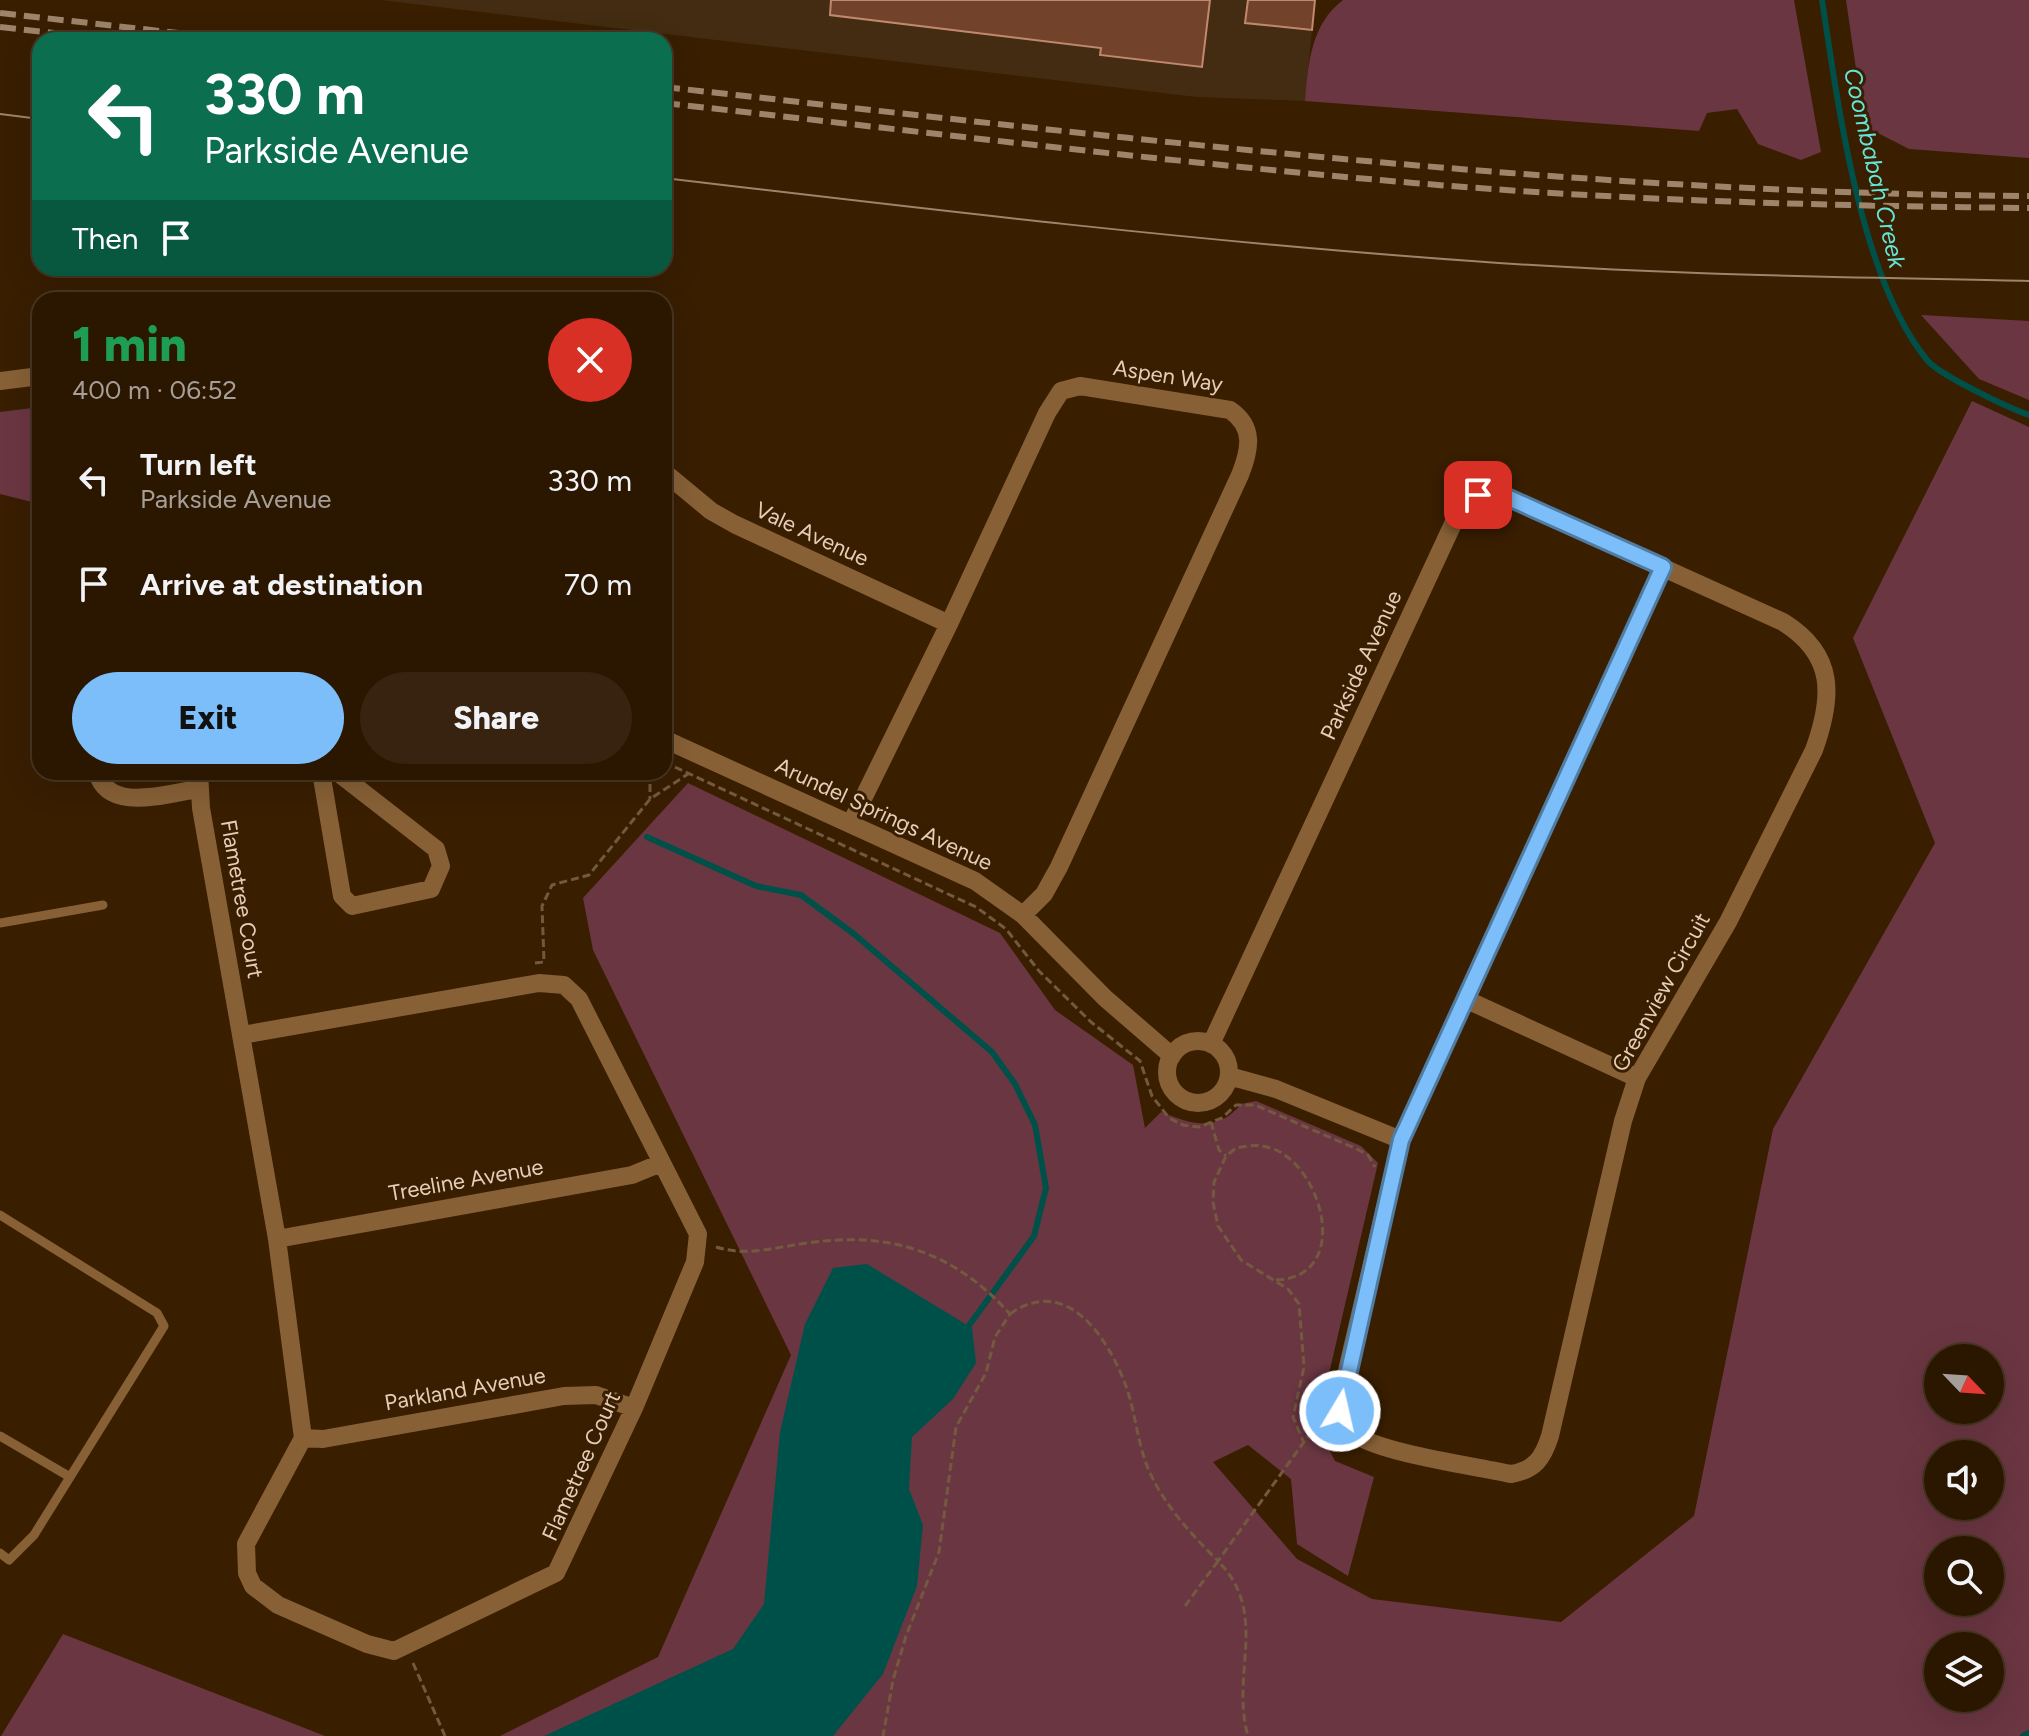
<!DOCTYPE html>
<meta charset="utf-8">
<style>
:root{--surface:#2b1600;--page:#37230f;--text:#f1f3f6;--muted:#a69f99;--line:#473522;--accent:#7cbef9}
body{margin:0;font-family:Figtree,sans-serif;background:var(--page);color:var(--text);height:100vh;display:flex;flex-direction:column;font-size:30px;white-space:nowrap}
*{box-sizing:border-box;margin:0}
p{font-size:26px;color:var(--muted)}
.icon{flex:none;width:44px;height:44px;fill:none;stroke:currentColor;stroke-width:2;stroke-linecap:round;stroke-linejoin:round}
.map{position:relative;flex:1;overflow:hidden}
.drawer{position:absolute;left:32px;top:292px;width:640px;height:488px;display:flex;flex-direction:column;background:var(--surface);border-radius:24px;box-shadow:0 8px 32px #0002,0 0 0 2px var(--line)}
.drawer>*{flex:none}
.guide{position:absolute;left:32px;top:32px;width:640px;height:244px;border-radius:24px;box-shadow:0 8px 32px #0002,0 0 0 2px var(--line);background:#0b6e4f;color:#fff;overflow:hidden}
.needle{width:52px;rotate:115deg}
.controls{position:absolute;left:1924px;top:1344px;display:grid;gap:16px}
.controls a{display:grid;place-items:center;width:80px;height:80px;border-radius:50%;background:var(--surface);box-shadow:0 8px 32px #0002,0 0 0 2px var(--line);font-size:40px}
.pin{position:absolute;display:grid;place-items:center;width:68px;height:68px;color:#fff;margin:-34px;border-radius:16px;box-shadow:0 4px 12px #0006}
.me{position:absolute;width:88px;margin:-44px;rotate:9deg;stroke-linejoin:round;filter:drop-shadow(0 0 6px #0008)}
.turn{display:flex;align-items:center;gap:28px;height:168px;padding:0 40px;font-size:36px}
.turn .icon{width:104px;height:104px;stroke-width:2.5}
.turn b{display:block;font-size:56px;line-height:68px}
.then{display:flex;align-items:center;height:76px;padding:0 40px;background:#0003;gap:16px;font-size:30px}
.round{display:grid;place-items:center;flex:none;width:84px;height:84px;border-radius:42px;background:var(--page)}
.summary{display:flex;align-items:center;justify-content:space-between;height:136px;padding:0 40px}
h1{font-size:48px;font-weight:800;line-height:60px;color:#1e9e55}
.primary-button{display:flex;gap:16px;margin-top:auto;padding:16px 40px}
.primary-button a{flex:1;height:92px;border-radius:48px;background:var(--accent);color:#111;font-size:32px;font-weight:800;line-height:92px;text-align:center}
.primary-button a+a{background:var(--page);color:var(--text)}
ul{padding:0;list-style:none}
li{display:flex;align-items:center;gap:24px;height:104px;padding:0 40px}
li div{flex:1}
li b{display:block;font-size:30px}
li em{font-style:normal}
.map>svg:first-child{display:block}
.built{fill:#432c11}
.green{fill:#6a3642;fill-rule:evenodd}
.water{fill:#00504a}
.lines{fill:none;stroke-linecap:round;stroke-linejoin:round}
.stream{stroke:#00504a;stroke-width:6}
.building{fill:#73422a;stroke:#c0896e;stroke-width:2}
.path{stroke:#735a3f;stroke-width:3;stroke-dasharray:8 4;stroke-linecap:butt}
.service{stroke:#876036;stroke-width:9}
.minor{stroke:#876036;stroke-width:18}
.tram{stroke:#9d846b;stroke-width:2}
.rail{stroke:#9d846b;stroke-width:6;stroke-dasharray:16 8;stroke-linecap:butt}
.route-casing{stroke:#517ca2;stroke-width:20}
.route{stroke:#7cbef9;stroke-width:14}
.labels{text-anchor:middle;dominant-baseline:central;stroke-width:6;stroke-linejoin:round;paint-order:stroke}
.street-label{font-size:22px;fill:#e5ceb9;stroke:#391e00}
.water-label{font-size:24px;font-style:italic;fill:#65e5d8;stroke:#391e00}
</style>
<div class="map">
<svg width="2029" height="1736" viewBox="0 0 2029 1736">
<rect width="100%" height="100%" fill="#391e00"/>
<path class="built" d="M380,0h935l-10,101 -109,-4z"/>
<path class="green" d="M1343,0h451l27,152 -20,8 -43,-16 -21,-35 -30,4 -8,18 -394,-30c3,-37 6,-77 38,-101z
M1846,0h183v158l-120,-9 -37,-19 -16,-61z
M1921,315l108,6v79l-50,-21z
M1972,401l57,26v1309h-1529l158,-79 133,-302 -198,-405 -10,-52 105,-115 312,150 55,77 78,55 12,63 16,-16c30,12 57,21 80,-8l15,-3 105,45 17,17 -54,232 -4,36 15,30 39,16 -26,99 -51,-32 -6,-65 -43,-34 -35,17 84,97 75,40 189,23 133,-106 79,-387 162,-286 -82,-205zM1938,1358h52v52h-52zM1938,1454h52v52h-52zM1938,1550h52v52h-52zM1938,1646h52v52h-52z
M40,407v97l-40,-10v-82z
M63,1634l262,102h-324z"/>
<path class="water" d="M867,1264l105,64 4,35 -23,36 -41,38 -3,52 14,36 -6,61 -34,88 -50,62h-289l189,-87 31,-45 16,-172 25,-108 28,-56z"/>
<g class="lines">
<path class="stream" d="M1822,0c16,104 38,278 105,360 12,15 82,48 102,55
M647,837l109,49 45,9 53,39 138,118 23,32 20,41 11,63 -12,48 -69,95
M2023,1736l6,-3"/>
</g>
<path class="building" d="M831,0h379l-8,67 -102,-12 1,-7 -271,-33z
M1248,0h67l-3,30 -67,-7z"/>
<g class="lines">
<path class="path" d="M664,762l312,145 30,22 33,42 52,51 49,39 12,35 17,22 14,7 16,2 23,-9 14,-13h19l102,44 11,6 7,12
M650,772v27
M535,963l9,-1 -2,-56 10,-21 37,-10 61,-76 38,-25
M1211,1122l8,28 7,6
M716,1247c32,10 60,0 91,-4 82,-12 146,8 203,71l-15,23 -9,36 -30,54 -17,125 -33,84 -13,44 -10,56
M1276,1280c79,-3 45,-121 -9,-133 -10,-3 -21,-1 -31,1l-10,8 -12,26 -1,20 5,24 23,34 47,29 11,15 5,63 -11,50 11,26
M1010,1314c57,-41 100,26 117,75 9,27 11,58 23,84 16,34 41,61 68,88l96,-133 7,-23
M1185,1606l33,-45c52,53 12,112 30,175
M413,1663l32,73"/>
<path class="service" d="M0,923l103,-18
M0,1215l157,98 7,13 -130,209 -25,25 -9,-7
M0,1436l70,41"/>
<path class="minor" d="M0,381l40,-5
M664,472l47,39 23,13 215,100
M664,739l311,142 48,34 82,83 67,58
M97,772c11,42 70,21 102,17
M199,772l2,36 76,431 26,199 -57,106 1,29 6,13 25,19 89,39 27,7 162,-78 78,-165 61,-146 3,-28 -119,-235 -15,-14 -25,-2 -297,52
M321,772l21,124 10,10 79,-17 10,-23 -5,-17 -99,-77
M851,823l98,-199 98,-211 14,-22 19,-5 150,24c25,17 20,40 10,65l-181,392 -15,27 -21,21
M1465,999l172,79
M1167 1072a31 31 0 1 1 62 0a31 31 0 1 1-62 0Z
M1211,1044l248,-533c11,-14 22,-20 41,-17l283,128c53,33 50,75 31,128l-86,172 -91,156 -14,43 -73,315c-7,22 -15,34 -39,38 -36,-8 -133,-21 -158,-41 -10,-9 -13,-20 -13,-33l61,-260 262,-573
M1229,1076l47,13 125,51
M277,1239l355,-64 29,-12
M303,1438l20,1 241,-43 32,-1 38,13"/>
<path class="tram" d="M0,114l40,5
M664,178c269,32 538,64 808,83 185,14 371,16 557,20"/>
<path class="rail" d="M0,13l240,27
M0,27l116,13
M664,87c454,50 907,106 1365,109
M664,103c262,29 524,62 787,83 192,15 385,20 578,22"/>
</g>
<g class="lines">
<defs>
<path id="route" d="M1340,1411l61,-271 262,-573 -163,-73 -22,1"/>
</defs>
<use href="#route" class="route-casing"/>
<use href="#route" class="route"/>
</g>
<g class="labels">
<g class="street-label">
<text transform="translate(1168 376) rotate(9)">Aspen Way</text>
<text transform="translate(812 534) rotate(25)">Vale Avenue</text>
<text transform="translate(1361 665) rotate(-65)">Parkside Avenue</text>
<text transform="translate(884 814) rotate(25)">Arundel Springs Avenue</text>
<text transform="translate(242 899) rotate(80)">Flametree Court</text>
<text transform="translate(1661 992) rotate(-61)">Greenview Circuit</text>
<text transform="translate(466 1180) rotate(-10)">Treeline Avenue</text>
<text transform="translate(465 1389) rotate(-10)">Parkland Avenue</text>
<text transform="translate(581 1466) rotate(-66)">Flametree Court</text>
</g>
<g class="water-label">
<text transform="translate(1875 168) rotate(77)">Coombabah Creek</text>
</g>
</g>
</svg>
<div class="controls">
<a><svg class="needle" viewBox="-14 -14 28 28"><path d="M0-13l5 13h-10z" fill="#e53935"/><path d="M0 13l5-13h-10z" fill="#a69f99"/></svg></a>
<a><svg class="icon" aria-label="sound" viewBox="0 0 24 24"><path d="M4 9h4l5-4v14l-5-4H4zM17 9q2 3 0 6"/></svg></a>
<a><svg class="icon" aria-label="search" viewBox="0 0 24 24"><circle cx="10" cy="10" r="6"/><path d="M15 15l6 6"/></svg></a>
<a><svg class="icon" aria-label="layers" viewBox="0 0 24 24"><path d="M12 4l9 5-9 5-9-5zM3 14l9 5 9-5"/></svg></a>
</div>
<div class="pin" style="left:1478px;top:495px;background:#d93025"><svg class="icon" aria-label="arrive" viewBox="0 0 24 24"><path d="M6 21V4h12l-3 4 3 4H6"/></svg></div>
<svg class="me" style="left:1340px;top:1411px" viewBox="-20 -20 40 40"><circle r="17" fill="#7cbef9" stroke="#fff" stroke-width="3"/><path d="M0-11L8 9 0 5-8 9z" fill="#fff"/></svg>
<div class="guide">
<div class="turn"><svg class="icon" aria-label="left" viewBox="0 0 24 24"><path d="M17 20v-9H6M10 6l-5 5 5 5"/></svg><div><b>330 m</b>Parkside Avenue</div></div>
<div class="then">Then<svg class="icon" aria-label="arrive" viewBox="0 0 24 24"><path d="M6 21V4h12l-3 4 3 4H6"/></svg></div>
</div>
<section class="drawer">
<div class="summary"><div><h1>1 min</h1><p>400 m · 06:52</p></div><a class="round" style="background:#d93025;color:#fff"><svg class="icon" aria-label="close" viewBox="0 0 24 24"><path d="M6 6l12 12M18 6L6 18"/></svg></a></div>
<ul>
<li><svg class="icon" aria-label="left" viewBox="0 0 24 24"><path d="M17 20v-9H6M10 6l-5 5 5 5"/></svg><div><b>Turn left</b><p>Parkside Avenue</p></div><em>330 m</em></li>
<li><svg class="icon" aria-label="arrive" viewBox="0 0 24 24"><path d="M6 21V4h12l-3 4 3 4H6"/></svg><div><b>Arrive at destination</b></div><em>70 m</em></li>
</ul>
<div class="primary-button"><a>Exit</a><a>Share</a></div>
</section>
</div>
